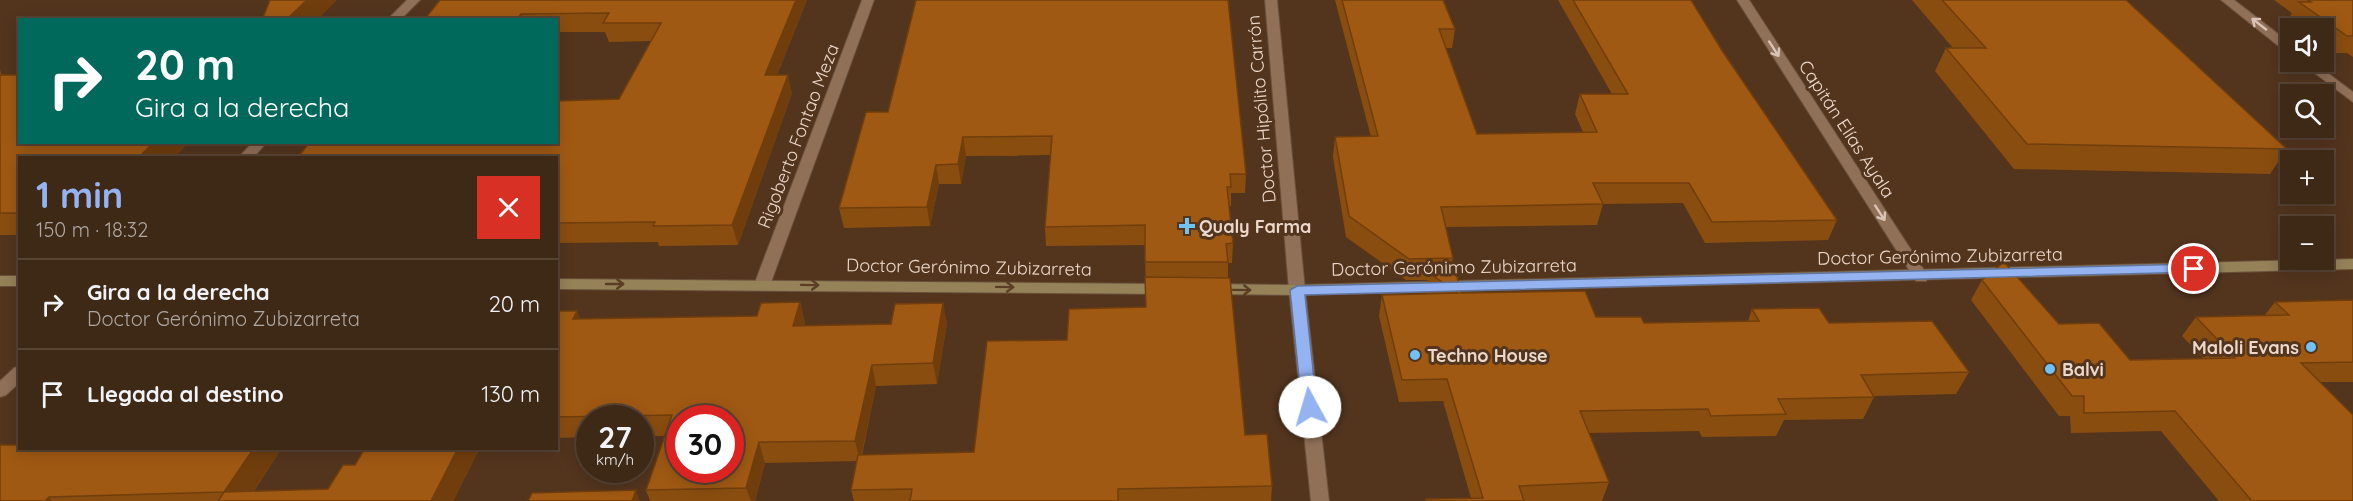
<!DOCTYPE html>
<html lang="es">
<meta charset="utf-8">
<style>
:root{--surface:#3e2816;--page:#45301f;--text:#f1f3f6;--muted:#ada6a1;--line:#574435;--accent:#95b2f1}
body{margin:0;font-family:Quicksand,sans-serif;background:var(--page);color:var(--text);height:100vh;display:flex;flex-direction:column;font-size:22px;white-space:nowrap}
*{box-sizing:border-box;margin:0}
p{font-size:20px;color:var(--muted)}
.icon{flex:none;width:33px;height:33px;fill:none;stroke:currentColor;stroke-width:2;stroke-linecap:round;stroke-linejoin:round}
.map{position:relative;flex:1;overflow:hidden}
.panel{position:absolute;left:18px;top:156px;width:540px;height:294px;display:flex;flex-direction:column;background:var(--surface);border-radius:0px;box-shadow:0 3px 15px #0003,0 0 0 2px var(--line)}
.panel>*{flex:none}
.guide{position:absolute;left:18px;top:18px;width:540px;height:126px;border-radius:0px;box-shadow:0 3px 15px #0003,0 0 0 2px var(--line);background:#00695c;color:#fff;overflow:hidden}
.fabs{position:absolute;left:2280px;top:18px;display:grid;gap:12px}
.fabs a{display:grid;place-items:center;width:54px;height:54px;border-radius:0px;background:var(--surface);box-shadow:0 3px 15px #0003,0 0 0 2px var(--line);font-size:30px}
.speed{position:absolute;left:576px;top:405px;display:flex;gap:12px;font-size:30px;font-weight:700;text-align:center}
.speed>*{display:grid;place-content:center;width:78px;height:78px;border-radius:50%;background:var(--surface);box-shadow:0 3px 15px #0003,0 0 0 2px var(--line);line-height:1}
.speed small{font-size:15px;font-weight:400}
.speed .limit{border:9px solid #d22;background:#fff;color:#111}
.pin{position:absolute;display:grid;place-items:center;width:51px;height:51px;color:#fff;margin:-26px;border:3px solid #fff;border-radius:50%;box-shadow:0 2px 6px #0007}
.me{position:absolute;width:66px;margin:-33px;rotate:354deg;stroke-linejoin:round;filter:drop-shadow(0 0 4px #0008)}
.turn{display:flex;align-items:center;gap:21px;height:126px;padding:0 18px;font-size:27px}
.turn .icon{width:78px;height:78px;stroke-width:2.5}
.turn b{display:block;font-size:42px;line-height:51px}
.round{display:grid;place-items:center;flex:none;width:63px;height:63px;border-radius:0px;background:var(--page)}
.overview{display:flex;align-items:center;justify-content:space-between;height:102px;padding:0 18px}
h1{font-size:36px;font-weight:800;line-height:45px;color:var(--accent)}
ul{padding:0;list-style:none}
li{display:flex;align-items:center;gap:18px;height:90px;padding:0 18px;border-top:2px solid var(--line)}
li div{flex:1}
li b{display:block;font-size:22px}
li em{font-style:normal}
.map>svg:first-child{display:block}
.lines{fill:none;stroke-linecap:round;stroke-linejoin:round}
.street-casing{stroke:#6a513c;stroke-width:2}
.secondary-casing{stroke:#6a513c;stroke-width:2}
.street{fill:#917058;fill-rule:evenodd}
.secondary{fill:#958258;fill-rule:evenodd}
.wall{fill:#8a4d10}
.shaded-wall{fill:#703e0d}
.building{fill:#a05913;stroke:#703e0d;stroke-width:1.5;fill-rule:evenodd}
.oneway{stroke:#dac4b5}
.oneway2{stroke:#5a3d24}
.route{fill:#95b2f1;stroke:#61749d;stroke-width:1.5}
.poi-dot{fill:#71c1f5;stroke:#53351e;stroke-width:2}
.labels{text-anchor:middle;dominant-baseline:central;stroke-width:6;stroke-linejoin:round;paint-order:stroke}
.street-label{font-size:18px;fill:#ecd9cc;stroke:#53351e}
.poi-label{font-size:18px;font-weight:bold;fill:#ecd9cc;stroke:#53351e;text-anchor:start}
</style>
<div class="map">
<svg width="2353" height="501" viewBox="0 0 2353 501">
<rect width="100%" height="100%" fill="#53351e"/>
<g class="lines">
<defs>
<path id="street" d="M407,0h13l-20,20h-13z
M862,0h12l-104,285 -8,5 -5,-1 -3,-4z
M1265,0h12l28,290 24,211h-18l-22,-211z
M1737,0h12l177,273 3,4 -3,4h-10z
M2221,0h13l56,43v10l-4,-1z
M2300,62h13l40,30v10z
M253,142h14l-14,16h-15z
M20,366v16l-14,13 -6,2v-16l14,-13z"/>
<path id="secondary" d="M2353,259v10l-1056,26 -87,-1 -8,-5 8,-5 87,1z
M0,276h20v10h-20z
M556,279l609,5 8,5 -8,5 -609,-5z"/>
</defs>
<use href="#street" class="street-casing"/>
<use href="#secondary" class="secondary-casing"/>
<use href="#street" class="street"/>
<use href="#secondary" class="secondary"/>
</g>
<path class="wall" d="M807,0l-30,75 15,18 -54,152 -79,1 -1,-4 -102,1v-85l63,-59 32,-58 -42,1 -4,-10h-49v-12h-132z
M916,0l330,174 -1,19h-14v13h-2l4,37 -1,20h-4v15l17,157 27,51 -1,15h-417l-3,-11 6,-29 -92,2 -10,38h-105l-4,-11 19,-54h-25v-18h-50v19l-34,1v-127l24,8 177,-3 43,-14 5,21 -1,3 143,-3 -10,61 -61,2 -14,69 112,-3 93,-112 79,-33 -1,-62 -99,1 -1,-19 6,-72 -85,1 -5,28h-22l-9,42 -86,2 -5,-20 49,-96z
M1335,0h108l12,29 -3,19h-6l31,86 106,-2 -8,-18 5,-20h32l-54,-94h133l32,52 114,168 -9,20 -123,3 -22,-40 -80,1 -6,21 -151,2 7,31 -3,14 11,21 135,24 48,6 104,-2 4,-12 77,14 140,49 -13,22 -82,2v1l-11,22 -79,1 -8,16 -74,1 -3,-6 -110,2 20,49 -7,19h-177l1,-2 45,-1 -28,-97 -44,1 -20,-86 3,-21 44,-1 2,-14h-22l-60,-43 -13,-80 2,-20h36z
M1912,0h214l161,149 -17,25 -256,-5 -79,-98 11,-23h7z
M2274,0h79v57l-6,-4h-12l-11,-9v-16h-23l-13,-9 4,-6z
M0,70l20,72h169l-15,16h-154v77h-20z
M1982,280l77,44 71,36 73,-2 -21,-22 14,-19 69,-2 10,-13 78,-2v82h-33l33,119h-134l-58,-70 -90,2 -1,-17h-11l-88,-116z
M20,448h262l-28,43 74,-2 27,-24 10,-17h115l-27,53h-453z"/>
<path class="shaded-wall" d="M307,0h30l-20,20h-31z
M796,0h11l-37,94 -5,-19z
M521,14l2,6h-6z
M788,75l4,18 -54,152 -6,-20z
M963,137l3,19 -5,28 -3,-20z
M154,142h35l-15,16h-36z
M936,165l3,19 -9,42 -3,-19z
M800,302l5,21 -7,23 -5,-20z
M943,303l4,20 -10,61 -4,-21z
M577,311l8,20 -12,-12z
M872,365l4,21 -16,75 -5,-20z
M759,442l6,21 -10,38h-4l-5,-13z
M254,448h28l-35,53 -23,-9z
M458,448h22l-27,53h-22z
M636,490l4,11h-8z
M49,497l3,4h-7z"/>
<path class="building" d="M270,0h37l-21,20h-24z
M440,0h356l-31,75h23l-56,150 -79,1 2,-4 -99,1v-65h-259l13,-16h246v-41l63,-2 42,-76h-58l6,-10 -88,1 -4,6h-93z
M916,0h312l18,174h-16l1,13h-4l6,56 -7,1 2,18h-83v-37l-100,2 7,-91 -89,1 -5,27 -22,1 -9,42 -88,1 27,-96h22z
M1342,0h101l12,29h-16l38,105 120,-2 -17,-38h48l-55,-94h118l32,52 114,168 -125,2 -23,-39h-96l10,21 -162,3 12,51 -44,1 -60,-43 -14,-79 43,-1z
M1942,0h184l161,149 -260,-5 -81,-96h40z
M2308,0h45v36h-6l-48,-34h12z
M0,75h20v67h134l-16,16h-118v55h-20z
M2004,262l55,62 40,-1 31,37 105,-2 -39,-41 93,-2 -14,-13 78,-2v62l-52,1 52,52v86h-101l-77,-90 -91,2v-17h-12l-90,-116z
M1456,272l5,21 124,-2 11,26h45l3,6 115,-2 -7,-12 67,-1 10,15 103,-2 37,51 -108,3 13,22 -96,2 8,15 -75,2 -3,-7 -128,2 29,71 -90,4 5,15h-98v-2l57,-1 -36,-119 -45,1 -20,-85 76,-2 -29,-20z
M1145,277l85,1 15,157 22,-1 5,52 -154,3v12h-208l2,-12 -61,1 7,-35 116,-3 13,-111 80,-1 2,-31 77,-2z
M800,302l-7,24 98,-2 4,-20 48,-1 -10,60 -61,2 -17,76 -96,1 -13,46 -100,2 26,-75 -116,2v-106h21l-4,8 184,-3 4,-13zM680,418h50v52h-50z
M20,441v7h234l-30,44 -175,5 -4,4h-45v-56h16z
M365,448h93l-27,53h-213l6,-9 104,-3 15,-24h12z
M636,490l-4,11h-104l4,-8z"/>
<defs><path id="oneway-shaft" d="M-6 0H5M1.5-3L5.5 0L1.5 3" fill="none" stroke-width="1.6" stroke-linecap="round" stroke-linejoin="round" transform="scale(1.5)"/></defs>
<g class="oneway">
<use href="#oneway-shaft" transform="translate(2259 24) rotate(-142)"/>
<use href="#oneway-shaft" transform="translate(1774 49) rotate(57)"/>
<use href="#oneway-shaft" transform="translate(1880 213) rotate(57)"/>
</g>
<g class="oneway2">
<use href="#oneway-shaft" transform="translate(615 284)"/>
<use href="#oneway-shaft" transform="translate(810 285) rotate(1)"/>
<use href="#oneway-shaft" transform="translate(1005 287) rotate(1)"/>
<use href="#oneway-shaft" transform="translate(1242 290) rotate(1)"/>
</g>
<path class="route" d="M2194,264l7,5 -2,3 -894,23 12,112 -7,6 -8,-6 -12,-117 7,-4z"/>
<g class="poi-dot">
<path d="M1184 217h6v6h6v6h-6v6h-6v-6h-6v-6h6z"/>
<circle cx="2311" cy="347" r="6"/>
<circle cx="1415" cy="355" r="6"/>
<circle cx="2050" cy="369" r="6"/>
</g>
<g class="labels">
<g class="street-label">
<text transform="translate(1261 109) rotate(-95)">Doctor Hipólito Carrón</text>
<text transform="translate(1847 129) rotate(57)">Capitán Elías Ayala</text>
<text transform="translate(798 136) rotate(-69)">Rigoberto Fontao Meza</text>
<text transform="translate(1940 256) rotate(-1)">Doctor Gerónimo Zubizarreta</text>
<text transform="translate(969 267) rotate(1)">Doctor Gerónimo Zubizarreta</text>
<text transform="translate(1454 267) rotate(-1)">Doctor Gerónimo Zubizarreta</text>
</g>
<g class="poi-label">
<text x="1199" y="226">Qualy Farma</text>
<text x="2299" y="347" text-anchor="end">Maloli Evans</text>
<text x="1427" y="355">Techno House</text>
<text x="2062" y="369">Balvi</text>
</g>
</g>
</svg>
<div class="fabs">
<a><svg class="icon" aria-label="sound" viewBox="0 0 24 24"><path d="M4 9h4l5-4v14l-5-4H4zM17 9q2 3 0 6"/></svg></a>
<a><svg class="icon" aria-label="search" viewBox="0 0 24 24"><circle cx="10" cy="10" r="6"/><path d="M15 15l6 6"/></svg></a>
<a>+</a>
<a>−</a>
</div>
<div class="speed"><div>27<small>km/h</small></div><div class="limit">30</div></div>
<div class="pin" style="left:2194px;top:269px;background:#d93025"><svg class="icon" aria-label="arrive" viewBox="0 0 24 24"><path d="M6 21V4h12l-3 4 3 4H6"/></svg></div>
<svg class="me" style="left:1310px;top:407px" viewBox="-20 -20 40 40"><circle r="19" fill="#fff"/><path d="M0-13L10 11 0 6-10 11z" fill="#95b2f1"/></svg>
<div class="guide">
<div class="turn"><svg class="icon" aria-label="right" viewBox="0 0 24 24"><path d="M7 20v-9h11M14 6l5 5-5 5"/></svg><div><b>20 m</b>Gira a la derecha</div></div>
</div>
<section class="panel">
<div class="overview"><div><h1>1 min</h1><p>150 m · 18:32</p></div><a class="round" style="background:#d93025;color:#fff"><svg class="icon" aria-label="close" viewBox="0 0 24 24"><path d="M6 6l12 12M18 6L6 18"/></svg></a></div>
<ul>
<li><svg class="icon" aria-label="right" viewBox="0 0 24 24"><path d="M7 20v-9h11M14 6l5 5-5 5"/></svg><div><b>Gira a la derecha</b><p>Doctor Gerónimo Zubizarreta</p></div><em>20 m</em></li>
<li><svg class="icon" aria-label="arrive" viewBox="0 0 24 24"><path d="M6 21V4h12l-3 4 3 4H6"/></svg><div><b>Llegada al destino</b></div><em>130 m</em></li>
</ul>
</section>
</div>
